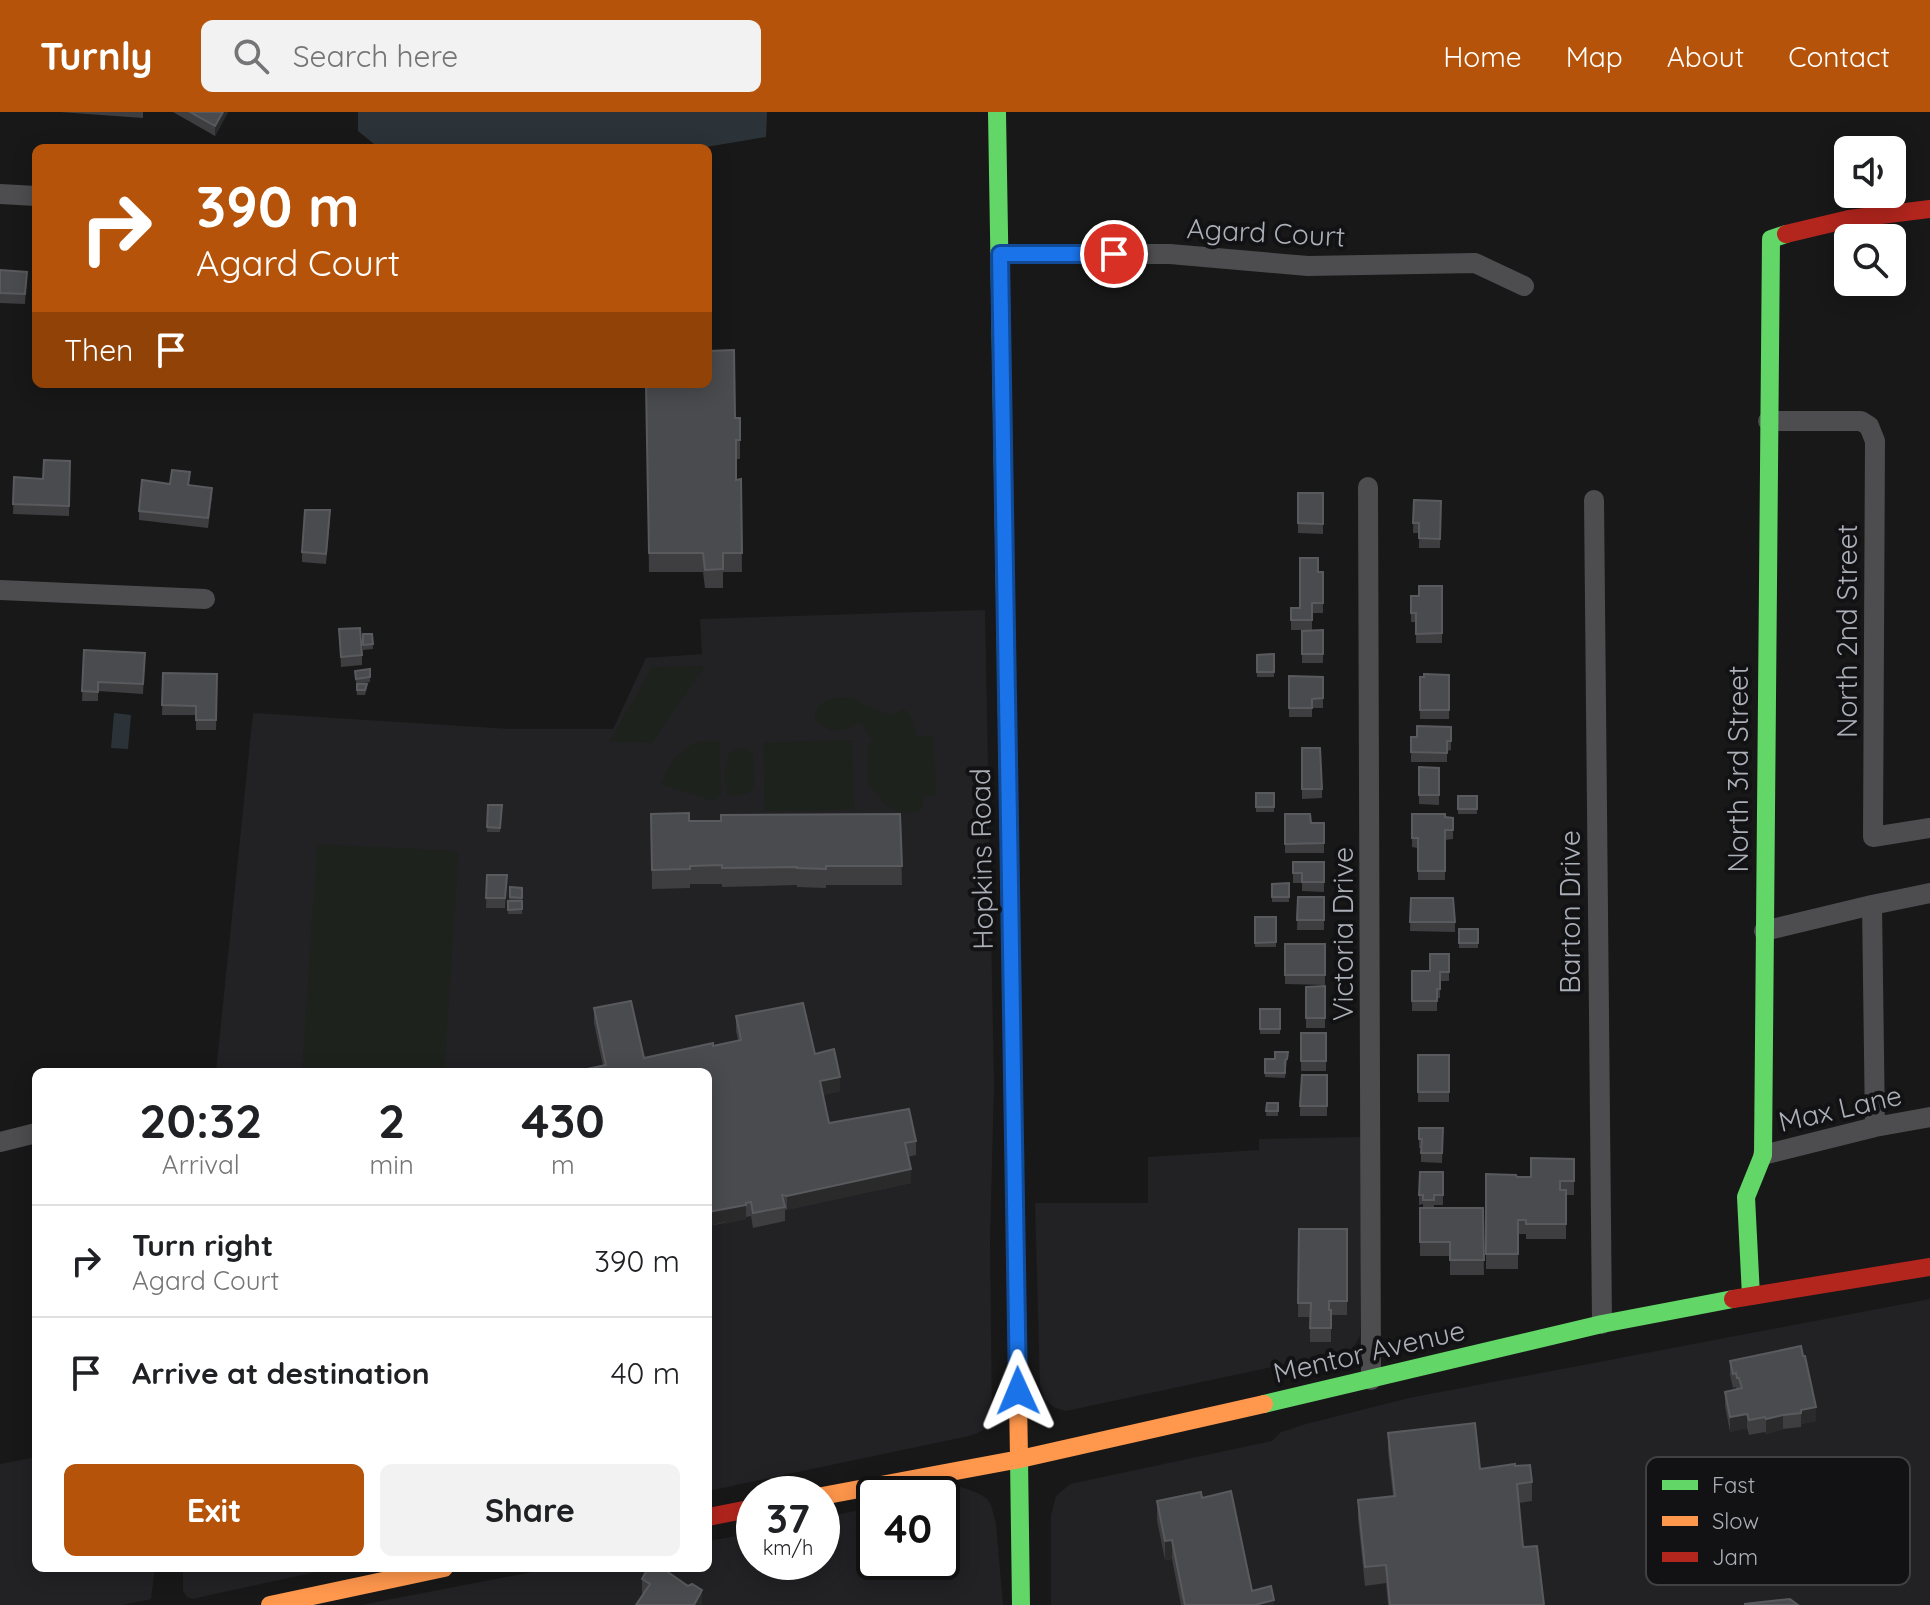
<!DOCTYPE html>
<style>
:root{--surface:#fff;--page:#f2f2f2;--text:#202124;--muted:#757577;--line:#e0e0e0;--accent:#b45309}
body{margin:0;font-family:Quicksand,sans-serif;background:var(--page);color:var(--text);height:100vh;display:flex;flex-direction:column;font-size:30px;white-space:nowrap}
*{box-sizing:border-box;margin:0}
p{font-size:26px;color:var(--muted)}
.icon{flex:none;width:44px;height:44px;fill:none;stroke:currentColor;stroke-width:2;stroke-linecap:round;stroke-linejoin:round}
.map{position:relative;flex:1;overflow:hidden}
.sheet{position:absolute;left:32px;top:956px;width:680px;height:504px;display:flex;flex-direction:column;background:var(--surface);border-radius:12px;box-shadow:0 4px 20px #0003}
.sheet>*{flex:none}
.guide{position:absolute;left:32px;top:32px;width:680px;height:244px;border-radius:12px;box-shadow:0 4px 20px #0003;background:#b45309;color:#fff;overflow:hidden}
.tools{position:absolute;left:1834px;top:24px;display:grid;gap:16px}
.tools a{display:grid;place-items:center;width:72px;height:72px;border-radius:12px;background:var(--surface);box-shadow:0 4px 20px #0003;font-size:40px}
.speed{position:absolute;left:736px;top:1364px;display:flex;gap:16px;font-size:40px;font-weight:700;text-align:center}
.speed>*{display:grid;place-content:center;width:104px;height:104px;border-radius:50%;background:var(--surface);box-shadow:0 4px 20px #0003;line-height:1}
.speed small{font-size:20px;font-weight:400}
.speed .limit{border:4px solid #111;border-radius:12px;background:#fff;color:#111}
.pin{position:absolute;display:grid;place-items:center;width:68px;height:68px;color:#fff;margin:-34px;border:4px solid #fff;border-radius:50%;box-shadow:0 2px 8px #0007}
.me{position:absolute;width:88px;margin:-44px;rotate:359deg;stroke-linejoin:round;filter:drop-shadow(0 0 6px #0008)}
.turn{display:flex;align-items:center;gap:28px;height:168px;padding:0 32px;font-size:36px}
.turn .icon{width:104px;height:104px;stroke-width:2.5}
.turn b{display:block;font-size:56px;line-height:68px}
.then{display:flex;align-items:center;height:76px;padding:0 32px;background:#0003;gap:16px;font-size:30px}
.eta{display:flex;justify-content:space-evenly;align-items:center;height:136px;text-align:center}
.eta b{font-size:48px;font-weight:700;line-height:56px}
.button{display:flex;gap:16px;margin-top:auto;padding:16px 32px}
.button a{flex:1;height:92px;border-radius:12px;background:var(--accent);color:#fff;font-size:32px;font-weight:700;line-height:92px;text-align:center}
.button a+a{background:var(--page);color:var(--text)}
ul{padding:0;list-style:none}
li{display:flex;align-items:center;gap:24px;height:112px;padding:0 32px;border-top:2px solid var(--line)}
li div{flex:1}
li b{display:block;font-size:30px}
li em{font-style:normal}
header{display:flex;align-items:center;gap:48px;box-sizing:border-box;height:112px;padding:0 40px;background:var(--accent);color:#fff}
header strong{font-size:38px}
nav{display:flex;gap:44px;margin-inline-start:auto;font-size:28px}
.search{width:560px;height:72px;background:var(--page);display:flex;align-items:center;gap:20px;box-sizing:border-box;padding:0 28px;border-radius:12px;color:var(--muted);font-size:30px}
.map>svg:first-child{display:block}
.built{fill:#222225}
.green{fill:#1d221d}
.water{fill:#2c3338}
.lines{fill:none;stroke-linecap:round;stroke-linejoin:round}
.street{stroke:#4d4d50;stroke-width:20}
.fast{stroke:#63d668;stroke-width:18}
.slow{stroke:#ff974d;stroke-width:18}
.jam{stroke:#b3261e;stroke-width:18}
.wall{fill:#3e3e41}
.shaded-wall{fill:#2a2a2b}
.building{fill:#4a4b4e;stroke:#595a5e;stroke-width:2}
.route-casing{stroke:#114b97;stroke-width:20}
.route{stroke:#1a73e8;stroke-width:14}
.labels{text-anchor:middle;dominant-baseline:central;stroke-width:8;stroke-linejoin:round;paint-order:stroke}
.street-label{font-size:28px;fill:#abafb7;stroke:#121214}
.key{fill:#121214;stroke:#404145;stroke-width:2}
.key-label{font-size:22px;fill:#abafb7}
</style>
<header>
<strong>Turnly</strong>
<div class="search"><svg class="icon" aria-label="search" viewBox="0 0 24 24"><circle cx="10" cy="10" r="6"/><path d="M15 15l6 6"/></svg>Search here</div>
<nav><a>Home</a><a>Map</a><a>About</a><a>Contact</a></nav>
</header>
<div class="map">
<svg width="1930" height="1493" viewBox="0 0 1930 1493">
<rect width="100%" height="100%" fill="#181818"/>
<path class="built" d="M985,498l9,474 -4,157 2,177 -2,7 -10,7 -11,4 -261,55v-419h-492l37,-359 259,16h101l33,-71 56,-4 -2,-35z
M1363,1025l-3,199 -8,14 -286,61 -11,-3 -10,-9 -5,-15 -5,-181h113v-46l111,-7v-11z
M1930,1187v306h-879v-90l5,-19 14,-12 202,-43 9,-9 25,-8 103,-26z
M36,1345v111h119l-4,31 -28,6h-123v-141z
M961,1375l17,6 9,6 4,6 5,19 7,81h-642l192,-37h155v-27l46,-8v29h68v-44l52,-11v55h68v-68h-11z
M183,1456h151l-142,31 -5,-2 -4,-6z"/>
<path class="green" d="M705,554l-53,77 -42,-1 42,-75z
M843,585l11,1 9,7 29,10 10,-6c12,5 12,16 14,27h18l2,60 -12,-1 -1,10 -5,7c-28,6 -33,-11 -51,-28v-39l5,-4 -9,-15 -5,-3c-15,12 -29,10 -43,-3 0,-18 13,-22 28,-23z
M852,628l3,70 -90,1 -2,-69z
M704,629h15l2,53 -8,7 -52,-17c8,-20 20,-39 43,-43z
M745,636l8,5c-1,26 12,44 -25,42l-4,-19 4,-22 7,-5z
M317,732l142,7 -15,221h-142z"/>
<path class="water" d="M358,0h409l-1,25 -66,11h-321l-21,-17z
M114,601l17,2 -3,34 -17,-1z"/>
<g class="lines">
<path class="street" d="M0,82l36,2
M1000,142h170l138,12 167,-3 49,23
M1768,309h93l8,5 6,15 -2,396 57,-9
M1368,375l3,893
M1594,388l8,824
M0,478l205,9
M1872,793l3,222
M1764,819l108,-26 58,-12
M0,1030l36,-9
M1763,1043l112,-28 55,-10"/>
<path class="fast" d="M997,0l16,966
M1751,1184l-5,-99 17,-42 8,-916 15,-5
M1264,1292l338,-80 131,-25
M1019,1346l2,147"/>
<path class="slow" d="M1013,966l6,380
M822,1384l198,-37 244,-55
M270,1493l174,-37"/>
<path class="jam" d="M1786,122l63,-15 81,-10
M1733,1187l197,-32
M708,1405l46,-9"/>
</g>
<path class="wall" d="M60,0h83v6z
M173,0h55l-13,24z
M0,158l27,2 -2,32 -25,-1z
M646,272l89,34h5v41h-4v21l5,-1 1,93h-19v16h-18l-2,-16h-54z
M70,349l-1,55 -56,-2 1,-37 29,2z
M190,373l22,12 -4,31 -69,-8v-9z
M1298,381h25v41l-25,-1z
M1414,388l27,1 -1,47h-21v-15h-6z
M330,407l-4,45 -24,-2v-10z
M1318,460h5v41h-11v17h-21v-22h9z
M1442,474v57h-26v-21h-5v-26h8z
M339,517l23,26v10l-21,2z
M1323,518v33h-21v-32z
M363,522h9l1,15 -10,1z
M84,538l61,3 -2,41 -45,-3v10h-16z
M1274,542v23h-17v-22z
M370,557v13l-11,2 8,4 -2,7h-8l-2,-24z
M163,561l54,1 -1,56h-20v-15h-34z
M1449,563v44h-29v-42z
M1289,564l34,1v31h-11v9h-23z
M1451,615v23l-4,1v11h-36v-25h6z
M1302,636l20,41v9l-20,1z
M1419,655l20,1v37l-20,-1z
M1256,681h18v19h-18z
M1458,684h19v18h-19z
M488,693h14l-2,27h-13z
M651,702l38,7 211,-7 2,71h-76v3l-29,-1v-2l-75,2v-3h-32v4l-38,1z
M1285,702l26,9h13v30h-39z
M1412,702l41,4v21l-8,1v40h-27v-32l-6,-1z
M1293,750h31v30l-22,-1v-8h-9z
M487,763h20l-2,33h-19z
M1289,771v19h-17v-18z
M510,775l12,1v26h-14z
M1298,785h26v33h-27z
M1411,786l44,24v10l-45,-1z
M1255,805h21v30h-21z
M1459,817h19v19h-19z
M1285,832h40v41l-40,-1z
M1449,842v27h-9v17h-3v13h-25v-40h18z
M1325,874v42h-19v-41z
M594,896l50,50 69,-12 25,-6 -2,-9v-15l79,38 25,37 -17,4 6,28 87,18v14l-8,2 3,26 -126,27v11l-32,7 -2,-12 -5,1v2l-38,7v-154l-105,-6 -9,-43z
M1260,897h20v25h-20z
M1301,921h25v38h-25z
M1288,940l-3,26 -20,-1v-18h10z
M1418,943h31v47h-31z
M1327,963v41h-27v-10z
M1267,991h11v13h-12z
M1419,1016h24l-1,35 -21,-1v-14h-2z
M1574,1047v36h-8v44h-40v-5h-8v35h-32v-95l45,3z
M1443,1060v33h-9v3h49l1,67h-34v-19h-30v-48h3v-4l-4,1v-10z
M1299,1117h48v86h-16v27h-21v-25h-12z
M1730,1249l86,60 -15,3v3l-18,2 -17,5 -1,-2 -16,3 -2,-7 -17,4 -5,-26v-14l11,-2v-3l-3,1 -3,-13z
M1388,1321l92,36 35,-3 17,16v19l-13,2 4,44 21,58h-156l-2,-22 -21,3 -7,-67v-19l35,-4 -5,-44z
M1202,1386l50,93 22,14h-93l-9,-46 -7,1 -8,-40v-19z
M642,1467l60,26 -60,-8z"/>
<path class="shaded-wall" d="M223,0h5l-13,24v-10z
M840,965v14l-20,5v-15z
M911,1057v14l-124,27v-14z
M746,1093v14l-21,5v-14z
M725,1096v14l-17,4v-14z
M1816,1295v14l-15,3v-14z
M1747,1302v14l-17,4v-15z
M1783,1303v14l-17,5v-15z
M1172,1428v19l-7,1v-19z
M702,1478v15h-8z
M1274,1488v5h-20z"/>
<path class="building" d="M190,0h33l-8,14z
M0,158l27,2 -2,22 -25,-1z
M734,238l1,68h5v22h-4v40l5,-1 1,74h-19v16l-18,1 -2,-17h-54l-3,-169h62v-33z
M44,348l26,1 -1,45 -56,-2 1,-27 29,2z
M172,358l18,2 -2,13 24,3 -4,30 -69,-7 3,-31 28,4z
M1298,381h25v31l-25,-1z
M1414,388l27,1 -1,38 -21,-1v-15h-6z
M305,398h25l-4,44 -24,-2z
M1300,446h18v14h5v31h-11v17h-21v-12h9z
M1419,474h23v47l-26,1v-21h-5v-17h8z
M360,516l2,27 -21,2 -2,-28z
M1323,518v24h-21v-23z
M363,522h9l1,10 -10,1z
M84,538l61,3 -2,31 -45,-2v10l-16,-1z
M1274,542v18h-17v-17z
M370,557v8l-14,2 -1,-8z
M163,561l54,1 -1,46h-20v-14l-34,-1z
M1424,562l25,1v35h-29v-33h4z
M1289,564l34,1v21l-11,1v9h-23z
M357,572h10l-2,6h-8z
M1417,614l34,1v14h-4v12l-36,-1v-15h6z
M1302,636h18l2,41h-20z
M1419,655l20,1v27h-20z
M1256,681h18v14h-18z
M1458,684h19v13h-19z
M488,693h14l-2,23 -13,-1z
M689,701v8h32v-6l179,-1 2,52h-76v3l-29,-1v-1l-75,1v-3l-32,1v3l-38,1 -1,-56z
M1285,702h25l1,9h13v20l-39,1z
M1412,702h33v3l8,1v12h-8v41h-27v-33h-6z
M1293,750h31v20h-22v-9h-9z
M487,763h20l-2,23h-19z
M1289,771v14h-17v-13z
M510,775l12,1v10l-12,-1z
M1298,785h26v23h-27z
M1411,786h42l2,24h-45z
M508,789h14v8l-14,1z
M1255,805h21v25l-21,1z
M1459,817h19v14h-19z
M1285,832h40v31h-40z
M1430,842h19v18h-9v17h-3v12h-25v-30h18z
M1325,874v32h-19v-31z
M631,889l13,57 69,-15v3l28,-6 -5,-24 67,-13 12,51 19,-5 6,28 -20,4 9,42 80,-14 7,32 -11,2 6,26 -124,27 -5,-1 3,12 -32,6 -2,-11 -5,1v2l-38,7v-140h-135l33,-7 -12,-57z
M1260,897h20v20h-20z
M1301,921h25v28h-25z
M1275,940h13l-1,7 -2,1v13h-20v-14h10z
M1418,943h31v37h-31z
M1302,963h25v31h-27z
M1267,991h11v8h-12z
M1419,1016h24l-1,25h-21l1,-14h-3z
M1531,1046l43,1v22h-14v9h6v34h-40v-4h-8v34h-32v-80l30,1 1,2h14z
M1420,1060h23v23h-9v5h-11v-5h-4z
M1420,1096h63l1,52h-34v-18h-30z
M1299,1117h48v72h-18v9h2v18h-21l1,-25h-13z
M1801,1234l2,10h2l11,51 -15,3v3l-18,2 -17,4 -1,-2 -16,3 -2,-6 -17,3 -5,-25 17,-4 -3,-10h-2l-1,-5 -3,1 -3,-13z
M1475,1311l5,46 35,-5v2l15,-1 2,17 -15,2 6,63 14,-1 7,59h-154l-4,-40 -21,2 -7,-67 37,-4 -7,-63z
M1231,1379l21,100 19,-5 3,14 -19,5h-70l-13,-65 -7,1 -8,-40 44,-9 1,6z
M648,1456h14l26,18 4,-2 10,6 -8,15h-58l14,-21 -8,-5z
M1790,1487l8,6h-53v-1z"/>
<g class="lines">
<defs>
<path id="route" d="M1018,1279l-18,-1137h114"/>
</defs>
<use href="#route" class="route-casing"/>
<use href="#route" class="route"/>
</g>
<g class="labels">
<g class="street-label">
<text transform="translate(1266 120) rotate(3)">Agard Court</text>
<text transform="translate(1846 519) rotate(-90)">North 2nd Street</text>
<text transform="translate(1737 657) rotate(-90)">North 3rd Street</text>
<text transform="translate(981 747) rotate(-91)">Hopkins Road</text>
<text transform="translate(1569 800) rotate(-90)">Barton Drive</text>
<text transform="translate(1342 822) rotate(-90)">Victoria Drive</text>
<text transform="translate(1840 996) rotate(-13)">Max Lane</text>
<text transform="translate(1369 1239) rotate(-13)">Mentor Avenue</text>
</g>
</g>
<rect x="1646" y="1345" width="264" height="128" rx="12" class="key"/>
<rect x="1662" y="1368" width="36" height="10" fill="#63d668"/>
<rect x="1662" y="1404" width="36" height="10" fill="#ff974d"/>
<rect x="1662" y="1440" width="36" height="10" fill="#b3261e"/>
<g class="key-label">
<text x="1712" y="1381">Fast</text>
<text x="1712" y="1417">Slow</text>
<text x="1712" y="1453">Jam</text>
</g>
</svg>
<div class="tools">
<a><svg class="icon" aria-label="sound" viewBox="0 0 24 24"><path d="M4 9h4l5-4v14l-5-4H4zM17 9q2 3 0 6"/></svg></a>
<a><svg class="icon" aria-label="search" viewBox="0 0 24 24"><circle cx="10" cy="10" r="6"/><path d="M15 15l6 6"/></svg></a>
</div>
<div class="speed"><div>37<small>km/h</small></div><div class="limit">40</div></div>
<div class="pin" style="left:1114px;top:142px;background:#d93025"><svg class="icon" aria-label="arrive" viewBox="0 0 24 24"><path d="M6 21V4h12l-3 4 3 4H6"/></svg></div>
<svg class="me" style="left:1018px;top:1279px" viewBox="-20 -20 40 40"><path d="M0-17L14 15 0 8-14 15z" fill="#1a73e8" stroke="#fff" stroke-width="4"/></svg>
<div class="guide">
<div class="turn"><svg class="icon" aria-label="right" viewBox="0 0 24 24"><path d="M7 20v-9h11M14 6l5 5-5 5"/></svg><div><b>390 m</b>Agard Court</div></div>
<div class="then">Then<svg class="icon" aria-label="arrive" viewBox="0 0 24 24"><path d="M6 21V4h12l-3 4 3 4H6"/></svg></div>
</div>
<section class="sheet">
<div class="eta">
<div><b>20:32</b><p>Arrival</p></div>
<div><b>2</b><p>min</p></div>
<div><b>430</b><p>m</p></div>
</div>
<ul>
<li><svg class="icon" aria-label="right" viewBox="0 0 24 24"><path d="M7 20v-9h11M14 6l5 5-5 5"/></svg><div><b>Turn right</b><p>Agard Court</p></div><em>390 m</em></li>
<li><svg class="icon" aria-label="arrive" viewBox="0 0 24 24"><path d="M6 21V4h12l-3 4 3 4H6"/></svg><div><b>Arrive at destination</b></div><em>40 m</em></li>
</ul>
<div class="button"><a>Exit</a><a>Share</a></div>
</section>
</div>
